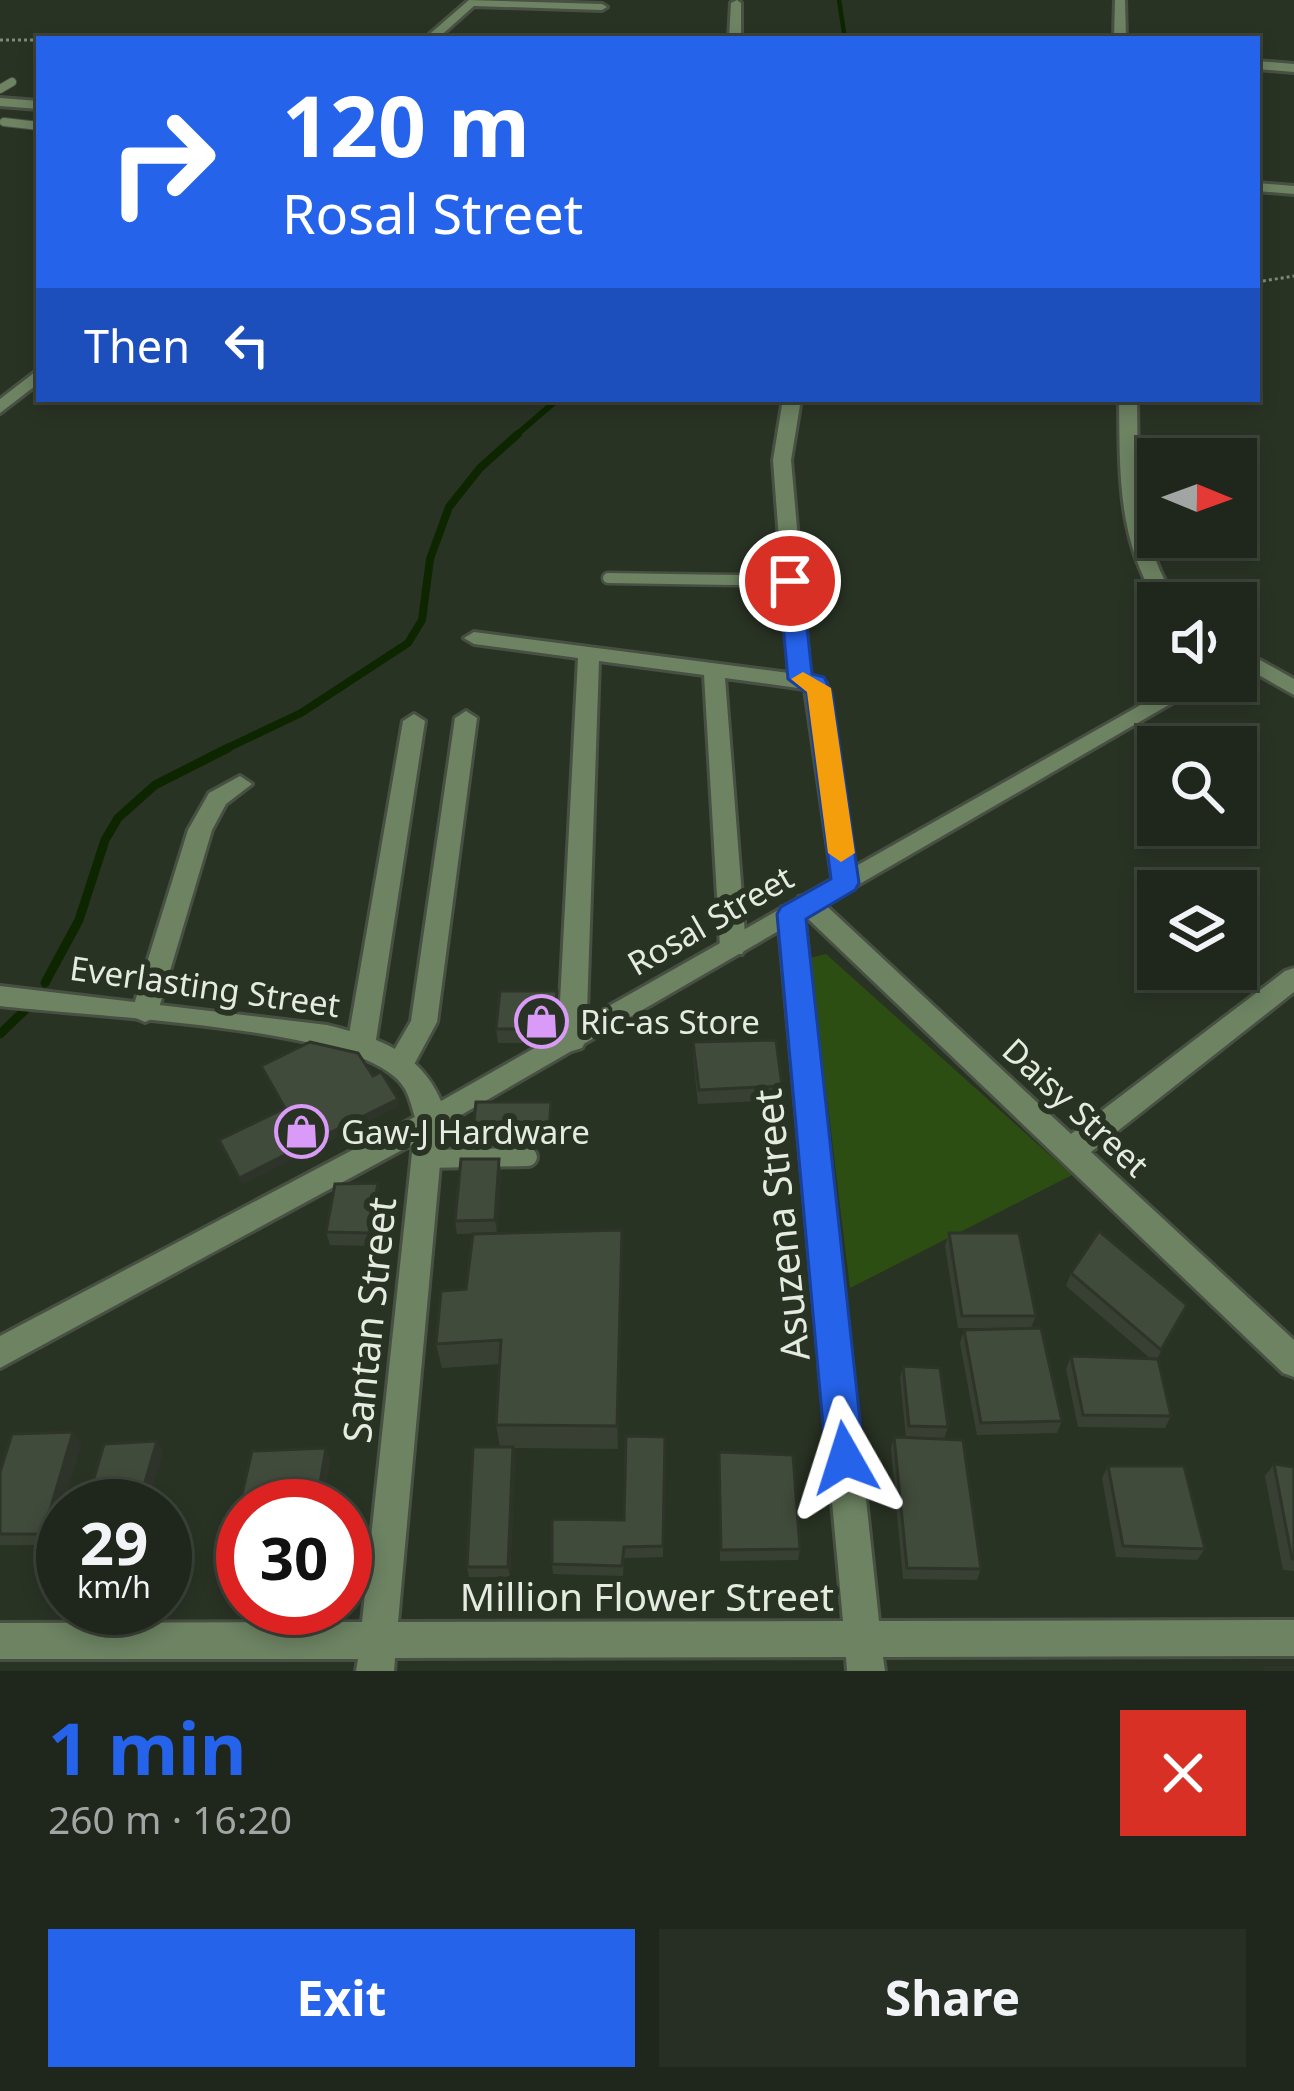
<!DOCTYPE html>
<meta charset="utf-8">
<style>
:root{--surface:#1f261b;--page:#272e24;--text:#f1f3f6;--muted:#a1a5a3;--line:#3c433a;--accent:#2563eb}
body{margin:0;font-family:"Noto Sans",sans-serif;background:var(--page);color:var(--text);height:100vh;display:flex;flex-direction:column;font-size:45px;white-space:nowrap}
*{box-sizing:border-box;margin:0}
p{font-size:39px;color:var(--muted)}
.icon{flex:none;width:66px;height:66px;fill:none;stroke:currentColor;stroke-width:2;stroke-linecap:round;stroke-linejoin:round}
.map{position:relative;height:1671px;overflow:hidden}
.details{display:flex;flex-direction:column;background:var(--surface);flex:1}
.details>*{flex:none}
.guide{position:absolute;left:36px;top:36px;width:1224px;height:366px;border-radius:0px;box-shadow:0 6px 18px #0003,0 0 0 3px var(--line);background:#2563eb;color:#fff;overflow:hidden}
.needle{width:78px;rotate:91deg}
.fabs{position:absolute;left:1137px;top:438px;display:grid;gap:24px}
.fabs a{display:grid;place-items:center;width:120px;height:120px;border-radius:0px;background:var(--surface);box-shadow:0 6px 18px #0003,0 0 0 3px var(--line);font-size:60px}
.speed{position:absolute;left:36px;top:1479px;display:flex;gap:24px;font-size:60px;font-weight:700;text-align:center}
.speed>*{display:grid;place-content:center;width:156px;height:156px;border-radius:50%;background:var(--surface);box-shadow:0 6px 18px #0003,0 0 0 3px var(--line);line-height:1}
.speed small{font-size:30px;font-weight:400}
.speed .limit{border:18px solid #d22;background:#fff;color:#111}
.pin{position:absolute;display:grid;place-items:center;width:102px;height:102px;color:#fff;margin:-51px;border:6px solid #fff;border-radius:50%;box-shadow:0 3px 12px #0007}
.me{position:absolute;width:132px;margin:-66px;rotate:354deg;stroke-linejoin:round;filter:drop-shadow(0 0 9px #0008)}
.turn{display:flex;align-items:center;gap:42px;height:252px;padding:0 48px;font-size:54px}
.turn .icon{width:156px;height:156px;stroke-width:2.5}
.turn b{display:block;font-size:84px;line-height:102px}
.then{display:flex;align-items:center;height:114px;padding:0 48px;background:#0003;gap:24px;font-size:45px}
.round{display:grid;place-items:center;flex:none;width:126px;height:126px;border-radius:0px;background:var(--page)}
.summary{display:flex;align-items:center;justify-content:space-between;height:204px;padding:0 48px}
h1{font-size:72px;font-weight:700;line-height:90px;color:var(--accent)}
.primary-button{display:flex;gap:24px;margin-top:auto;padding:24px 48px}
.primary-button a{flex:1;height:138px;border-radius:0px;background:var(--accent);color:#fff;font-size:48px;font-weight:700;line-height:138px;text-align:center}
.primary-button a+a{background:var(--page);color:var(--text)}
.map>svg:first-child{display:block}
.green{fill:#2c4e13}
.lines{fill:none;stroke-linecap:round;stroke-linejoin:round}
.stream-far3{stroke:#0d2600;stroke-width:4.5}
.stream-far2{stroke:#0d2600;stroke-width:6}
.stream-far1{stroke:#0d2600;stroke-width:8}
.stream{stroke:#0d2600;stroke-width:9}
.service-far2-casing{stroke:#475042;stroke-width:10}
.service-far1-casing{stroke:#475042;stroke-width:15}
.service-casing{stroke:#475042;stroke-width:24}
.minor-casing{stroke:#475042;stroke-width:6}
.tertiary-casing{stroke:#475042;stroke-width:6}
.path{stroke:#80887b;stroke-width:3;stroke-dasharray:3 3;stroke-linecap:butt}
.service-far2{stroke:#6d8362;stroke-width:8}
.service-far1{stroke:#6d8362;stroke-width:10}
.service{stroke:#6d8362;stroke-width:18}
.minor{fill:#6d8362;fill-rule:evenodd}
.tertiary{fill:#6d8362;fill-rule:evenodd}
.wall{fill:#384033}
.shaded-wall{fill:#2e3429}
.building{fill:#414b3b;stroke:#2e3429;stroke-width:3}
.route{fill:#2563eb;stroke:#184099;stroke-width:3}
.slow{fill:#f59e0b}
.labels{text-anchor:middle;dominant-baseline:central;stroke-width:12;stroke-linejoin:round;paint-order:stroke}
.street-label{font-size:33px;fill:#e5ebe1;stroke:#293324}
.poi-label{font-size:33px;fill:#e5ebe1;stroke:#293324;text-anchor:start}
.near-street-label{font-size:39px;fill:#e5ebe1;stroke:#293324}
</style>
<div class="map">
<svg width="1294" height="1671" viewBox="0 0 1294 1671">
<rect width="100%" height="100%" fill="#293324"/>
<path class="green" d="M826,954l246,221 -222,113 -40,-330z"/>
<g class="lines">
<path class="stream-far3" d="M839,0l6,39"/>
<path class="stream-far2" d="M514,437l44,-38"/>
<path class="stream-far1" d="M221,751l80,-38 107,-70 14,-23 8,-61 19,-52 31,-39 38,-34"/>
<path class="stream" d="M45,983l34,-63 26,-80 13,-22 37,-33 73,-37
M0,1034l26,-25"/>
<defs>
<path id="service-far2" d="M0,89l12,-7
M4,122l35,4"/>
<path id="service-far1" d="M608,578l182,3"/>
<path id="service" d="M427,1159l101,-2"/>
<path id="minor" d="M469,0l133,4 5,3 -5,3 -128,-4 -37,33h-13z
M737,0l4,3v36h-12l2,-36z
M1115,0h10l1,39h-12z
M1257,61l37,3v8l-37,-3z
M0,98l39,3v8l-39,-3z
M1257,183l37,3v8l-37,-3z
M39,369v14l-39,30v-14z
M783,399h18l-10,61 19,216 16,7 31,200 -3,6h-18l-3,-6 -28,-194 -80,-11 21,269 -4,7h-18l-4,-7 -16,-272 -105,-14 -13,379 -4,8 -10,3 -10,-3 -4,-8 20,-382 -104,-14 -10,-6 10,-6 315,41 -16,-213z
M1119,399h18c1,73 -1,142 41,204h-20c-41,-63 -38,-131 -39,-204z
M466,711l11,7 -40,304 -27,50 -10,3 -10,-3 -4,-8 25,-43 44,-303z
M414,714l11,7 -50,325 -4,8 -10,3 -10,-3 -4,-8 56,-325z
M240,776l12,8 -26,20 -14,26 -54,181 -4,7 -9,4 -9,-4 -4,-7 56,-181 21,-37z
M808,895l9,2 254,237 214,-163 9,-3v24l-203,160 203,188v37l-11,-4 -479,-458 75,706 415,-1v36l-411,1 2,14h-38l-1,-14 -451,1 -1,13h-38l2,-12h-358v-36l362,-1 51,-478 -413,224v-32l430,-227 10,4 4,8 -46,501 445,-1 -65,-707 4,-7 15,-1 2,-9z"/>
<path id="tertiary" d="M1242,650l52,29v16l-53,-30 -5,2v-15z
M1183,681h27l-780,452 -10,-4c-11,-21 -7,-39 -29,-55 -60,-48 -306,-58 -391,-68v-20l327,39c49,12 93,26 114,76z"/>
</defs>
<use href="#service-far2" class="service-far2-casing"/>
<use href="#service-far1" class="service-far1-casing"/>
<use href="#service" class="service-casing"/>
<use href="#minor" class="minor-casing"/>
<use href="#tertiary" class="tertiary-casing"/>
<path class="path" d="M0,40h39
M1257,282l37,-6"/>
<use href="#service-far2" class="service-far2"/>
<use href="#service-far1" class="service-far1"/>
<use href="#service" class="service"/>
<use href="#minor" class="minor"/>
<use href="#tertiary" class="tertiary"/>
</g>
<path class="wall" d="M557,991l-1,37 -33,-1 -1,16h-24l-2,-14z
M693,1042l89,44 -1,14 -83,4 -5,-48z
M551,1102l-1,45 -75,-1 -2,-14z
M501,1172l-4,61 125,22 -4,194 -104,-1 1,11 -5,118h-41l-2,-10 33,-120 -4,-22 4,-61 -58,4 -6,-24 30,-55 26,-56 -35,1 -2,-13z
M378,1183l3,13 -8,50 -43,-1 -4,-13z
M949,1233l87,83 -5,12h-73l-13,-82z
M1071,1273l116,32 -30,54 14,57 -6,12 -87,-1 -12,-58 5,-13 80,3 -85,-73z
M964,1330l98,91 -5,12 -80,2 -17,-92z
M903,1366l45,61 -4,12 37,130 -4,11 -74,-1 -12,-130 3,-12 12,1 -6,-60z
M665,1437l-2,120 -39,1 -1,18 -70,-2 -1,-10 72,-44z
M81,1444l-30,101h-51v-73z
M326,1448l4,12 -8,46h-79v4l-3,-7z
M719,1452l81,97 -2,11 -78,1z
M1274,1464l20,3v104l-11,-1 -18,-94z
M1108,1466l97,83 -8,11 -81,-3 -14,-79z"/>
<path class="shaded-wall" d="M398,1099l1,7 -157,79 -3,-7z
M499,1159l2,13 -4,61 -2,-13z
M378,1183l3,13 -8,50 -4,-13z
M622,1230v25l-4,194 -1,-23z
M73,1432l8,12 -30,101 -8,-11z
M157,1441l6,12 -15,53h-10z
M513,1447l2,12 -5,118 -2,-10z
M326,1448l4,12 -8,46h-3l-2,-5z"/>
<path class="building" d="M500,991h57l-2,23h-33l-1,15h-25z
M776,1040l6,46 -83,4 -6,-48z
M310,1042l48,11 15,23 8,-4 17,27 -159,79 -20,-38 66,-32 -24,-42z
M476,1102h75l-2,31 -76,-1z
M461,1159h38l-4,61 -40,1z
M378,1183l-9,50 -43,-1 9,-48z
M622,1230l-5,196 -121,-1 5,-85 -65,4 5,-53 25,-2 7,-55z
M1099,1231l88,74 -26,45 -90,-77z
M949,1233h70l17,83h-74z
M1041,1328l21,93 -81,2 -17,-93z
M1071,1356l87,3 13,57 -88,-1z
M903,1366l37,2 8,59 -39,-1z
M73,1432l-30,102h-43v-62l12,-38z
M626,1436l39,1 -2,109 -39,1 -2,19 -70,-2v-45l72,1z
M894,1437l69,3 18,129 -74,-1z
M157,1441l-19,65h-52l18,-62z
M473,1447h40l-5,120h-41z
M326,1448l-9,53 -77,2 12,-52z
M719,1452l74,3 7,94 -79,1z
M1274,1464l20,3v92h-2z
M1108,1466h76l21,83 -82,-3z
M1265,1668h29v3h-28z"/>
<path class="route" d="M790,574l12,7 10,93 12,3 8,16 27,190 -4,7 -49,29 58,539 -6,14 -13,5 -14,-5 -5,-14 -49,-544 4,-7 50,-28 -24,-186 -19,-14 -9,-98z"/>
<path class="slow" d="M803,672l28,16 24,165 -14,9 -13,-9 -21,-161 -16,-13z"/>
<defs>
<symbol id="shop-ring" viewBox="-11 -11 22 22"><circle r="9.5" fill="#293324" stroke="#da9af7" stroke-width="1.5"/><path d="M-5-2.5h2.3a2.7 3.5 0 0 1 5.4 0H5L5.5 6h-11ZM-1.5-2.5h3a1.5 2.3 0 0 0-3 0Z" fill="#da9af7"/></symbol>
</defs>
<g fill-rule="evenodd">
<use href="#shop-ring" x="512" y="992" width="59" height="59"/>
<use href="#shop-ring" x="272" y="1102" width="59" height="59"/>
</g>
<g class="labels">
<g class="street-label">
<text transform="translate(710 920) rotate(-30)">Rosal Street</text>
<text transform="translate(205 986) rotate(8)">Everlasting Street</text>
<text transform="translate(1076 1107) rotate(43)">Daisy Street</text>
</g>
<g class="poi-label">
<text x="580" y="1021">Ric-as Store</text>
<text x="341" y="1131">Gaw-J Hardware</text>
</g>
<g class="near-street-label">
<text transform="translate(780 1225) rotate(-96)">Asuzena Street</text>
<text transform="translate(368 1320) rotate(-84)">Santan Street</text>
<text x="647" y="1595">Million Flower Street</text>
</g>
</g>
</svg>
<div class="fabs">
<a><svg class="needle" viewBox="-14 -14 28 28"><path d="M0-13l5 13h-10z" fill="#e53935"/><path d="M0 13l5-13h-10z" fill="#a1a5a3"/></svg></a>
<a><svg class="icon" aria-label="sound" viewBox="0 0 24 24"><path d="M4 9h4l5-4v14l-5-4H4zM17 9q2 3 0 6"/></svg></a>
<a><svg class="icon" aria-label="search" viewBox="0 0 24 24"><circle cx="10" cy="10" r="6"/><path d="M15 15l6 6"/></svg></a>
<a><svg class="icon" aria-label="layers" viewBox="0 0 24 24"><path d="M12 4l9 5-9 5-9-5zM3 14l9 5 9-5"/></svg></a>
</div>
<div class="speed"><div>29<small>km/h</small></div><div class="limit">30</div></div>
<div class="pin" style="left:790px;top:581px;background:#d93025"><svg class="icon" aria-label="arrive" viewBox="0 0 24 24"><path d="M6 21V4h12l-3 4 3 4H6"/></svg></div>
<svg class="me" style="left:845px;top:1458px" viewBox="-20 -20 40 40"><path d="M0-17L14 15 0 8-14 15z" fill="#2563eb" stroke="#fff" stroke-width="4"/></svg>
<div class="guide">
<div class="turn"><svg class="icon" aria-label="right" viewBox="0 0 24 24"><path d="M7 20v-9h11M14 6l5 5-5 5"/></svg><div><b>120 m</b>Rosal Street</div></div>
<div class="then">Then<svg class="icon" aria-label="left" viewBox="0 0 24 24"><path d="M17 20v-9H6M10 6l-5 5 5 5"/></svg></div>
</div>
</div>
<section class="details">
<div class="summary"><div><h1>1 min</h1><p>260 m · 16:20</p></div><a class="round" style="background:#d93025;color:#fff"><svg class="icon" aria-label="close" viewBox="0 0 24 24"><path d="M6 6l12 12M18 6L6 18"/></svg></a></div>
<div class="primary-button"><a>Exit</a><a>Share</a></div>
</section>
